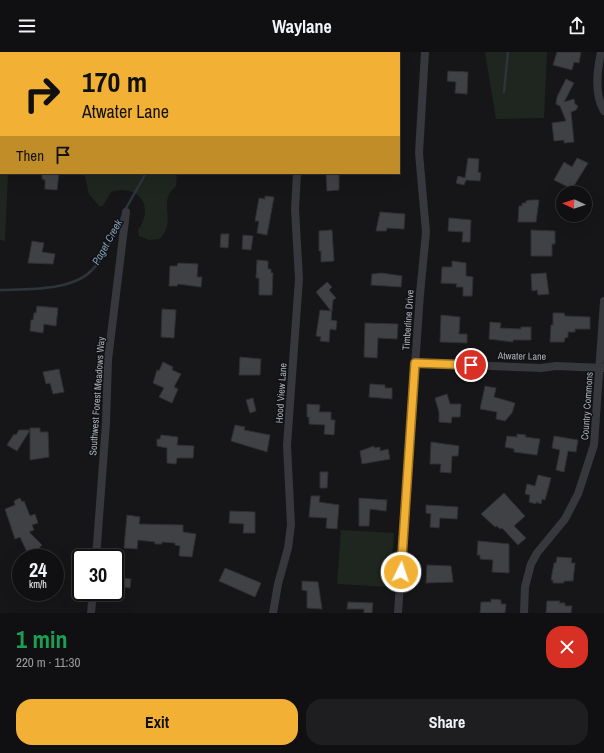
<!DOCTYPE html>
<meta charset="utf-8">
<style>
:root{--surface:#101012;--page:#1e1e20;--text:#f1f3f6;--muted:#9c9d9f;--line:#303032;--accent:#f2b134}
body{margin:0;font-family:"Archivo Narrow",sans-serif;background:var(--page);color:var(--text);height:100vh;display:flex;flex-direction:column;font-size:15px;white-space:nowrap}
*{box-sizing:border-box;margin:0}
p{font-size:13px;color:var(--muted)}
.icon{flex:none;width:22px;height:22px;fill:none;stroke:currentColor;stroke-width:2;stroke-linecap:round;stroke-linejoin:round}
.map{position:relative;height:561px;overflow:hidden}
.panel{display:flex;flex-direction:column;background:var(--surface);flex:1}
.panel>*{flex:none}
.top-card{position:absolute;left:0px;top:0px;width:400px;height:122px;box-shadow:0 4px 16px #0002,0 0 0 1px var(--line);background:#f2b134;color:#111;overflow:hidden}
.needle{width:26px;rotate:273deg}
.fabs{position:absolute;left:556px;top:134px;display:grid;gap:8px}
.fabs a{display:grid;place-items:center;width:36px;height:36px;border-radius:50%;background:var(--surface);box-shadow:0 4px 16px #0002,0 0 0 1px var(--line);font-size:20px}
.speed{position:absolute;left:12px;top:497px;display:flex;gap:8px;font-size:20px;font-weight:700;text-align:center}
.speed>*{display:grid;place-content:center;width:52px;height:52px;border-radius:50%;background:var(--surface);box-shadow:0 4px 16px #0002,0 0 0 1px var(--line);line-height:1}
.speed small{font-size:10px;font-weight:400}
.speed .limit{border:2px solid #111;border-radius:6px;background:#fff;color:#111}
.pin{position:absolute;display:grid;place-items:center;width:34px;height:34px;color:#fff;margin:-17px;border:2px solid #fff;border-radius:50%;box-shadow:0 1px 4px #0007}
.me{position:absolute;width:44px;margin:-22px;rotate:4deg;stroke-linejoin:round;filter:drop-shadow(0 0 3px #0008)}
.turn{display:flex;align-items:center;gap:14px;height:84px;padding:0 16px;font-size:18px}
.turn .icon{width:52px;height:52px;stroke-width:2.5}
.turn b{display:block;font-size:28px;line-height:34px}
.then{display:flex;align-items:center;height:38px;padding:0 16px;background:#0003;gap:8px;font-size:15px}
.round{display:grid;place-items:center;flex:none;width:42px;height:42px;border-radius:16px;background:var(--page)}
.overview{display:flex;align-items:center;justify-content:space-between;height:68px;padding:0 16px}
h1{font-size:24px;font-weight:800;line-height:30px;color:#1e9e55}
.button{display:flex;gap:8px;margin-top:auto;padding:8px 16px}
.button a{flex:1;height:46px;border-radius:16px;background:var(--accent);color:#111;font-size:16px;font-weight:800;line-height:46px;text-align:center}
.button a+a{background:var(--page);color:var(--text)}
header{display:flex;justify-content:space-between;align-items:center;height:52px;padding:0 16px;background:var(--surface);font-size:18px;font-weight:800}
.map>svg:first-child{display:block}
.green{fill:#1e261f}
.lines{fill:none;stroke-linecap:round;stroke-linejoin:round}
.stream{stroke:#2c353c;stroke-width:2.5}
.building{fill:#404145;stroke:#303034}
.minor{stroke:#37383d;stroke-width:8}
.route-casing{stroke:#9d7322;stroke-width:10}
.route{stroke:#f2b134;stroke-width:7}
.labels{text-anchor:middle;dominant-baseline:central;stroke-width:3;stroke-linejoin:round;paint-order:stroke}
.street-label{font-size:10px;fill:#a8adb8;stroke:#111113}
.water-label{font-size:11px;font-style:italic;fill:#7f9bb3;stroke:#111113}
</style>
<header><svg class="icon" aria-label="menu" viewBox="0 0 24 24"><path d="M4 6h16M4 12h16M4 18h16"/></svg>Waylane<svg class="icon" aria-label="share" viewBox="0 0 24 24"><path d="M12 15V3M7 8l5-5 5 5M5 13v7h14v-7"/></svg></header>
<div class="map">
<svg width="604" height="561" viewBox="0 0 604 561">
<rect width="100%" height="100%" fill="#161618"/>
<path class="green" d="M95,0h158l-157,1z
M485,0h62l-3,66 -48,1z
M0,21l1,100h7l-3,68 -5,-1z
M84,121h93l-1,13c-20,17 2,32 -16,53l-11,1 -10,-4 -1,-6c17,-24 1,-46 -27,-38l-8,14h-4l-10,-12z
M341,478l53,3 -4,54 -53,-3z"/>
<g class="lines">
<path class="stream" d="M146,0l1,1
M504,40l4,-40
M125,158l21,-37
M0,238c27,-1 71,1 91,-19 15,-14 23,-39 32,-56"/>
</g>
<path class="building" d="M557,0h24l-2,11 -5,-1 -2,8 -19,-5z
M448,19l20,1 -1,22 -12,-1 1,-11 -9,-1z
M566,27l8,4 -10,19 10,-3 1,5 3,2 -2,4 -5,2 3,30 -10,1v-3l-10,1 -2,-18 14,-2 -6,-15 -4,-2 1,-7z
M468,106l11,1 -1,13 3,1 -1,8 -14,-1 -2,5 -8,-2 2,-7 7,2z
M577,106l11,5 -16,26 -18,-9 10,-18 8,5z
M42,121h17l-2,17 -12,-1v-9l-3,-1z
M326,121h13v17l-12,1z
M265,144l9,1 -7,38 -10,-2 2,-12h-4l4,-23 6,1z
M530,148h9l-3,22h-18l1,-16h3v-3h4v-2z
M380,160l25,2 -1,15 -17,-1 -1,3h-10z
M449,166l22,2 -1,22h-8l1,-10 -15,-1z
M332,178l2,31 -13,1v-11h-2v-20z
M531,178l24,1v13h-3v12h-21z
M221,182h8l-1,14 -8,-1z
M243,183l10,1 -2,14 -9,-1z
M32,189l12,2 -2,9 13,2 -2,10 -25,-1z
M257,208l11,1v8h3v4h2l-1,22h-13v-17h-3z
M452,209l14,2v13l7,1 -1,19h-9v-9h-7l1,-3 -16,-1 1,-16h10z
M178,211l20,1 -1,13h5l-1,10 -23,-3 -1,2h-8l1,-20h7z
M382,221l20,3 -1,11 -30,-2 1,-11z
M546,221l3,21 -11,1 -1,-5 -5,1 -1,-17z
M327,230l5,5 -3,3 7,8 -3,2 -2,20 6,1 -1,9 -6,-1 -1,13 -9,-1 1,-4 -5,-1 4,-26 11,1 -15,-19z
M37,254l21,2 -2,18 -12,-2 -1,9 -13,-2 1,-11h2l1,-7h2z
M162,257l14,1 -2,28 -13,-1z
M553,261h11l1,3 25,1v12h-15v3h-7v5l-3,1 -1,4h-14l1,-17h2z
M441,263l19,2 -1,17h8v9l-27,-1z
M490,270l11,1 -1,5 21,1v-2h10v13h-18v2l-24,-3z
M365,271l33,1 -1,15 -19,-1 -1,20 -13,-1z
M240,305l21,2 -1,16h-21z
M163,310l10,5 -1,3 9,4 -7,13 4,2 -6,14 -13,-6 5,-9 -11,-5 4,-13 2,1z
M59,317l5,23 -11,2 -3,-11 -4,1 -3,-12z
M370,332l15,1v3h7v11l-23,-2z
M485,334l11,2 -2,9 21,6 -3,10 -7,8 -9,-2 1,-7 -17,-3z
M447,342l3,10h11l-1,13h-8l-1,6 -12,-1v-10l-4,-14z
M253,346l3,13 -6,2 -4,-13z
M307,352l13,1 -1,7h12v8h4l-1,15 -10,-1 1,-9 -16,-1v-7h-2z
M235,373l10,2 -1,3 26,5 -3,17 -36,-11z
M30,376h10v4h8l1,25 -19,3z
M19,378h11l-13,21 -10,-6 7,-11 2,1z
M517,382l9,1 -1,2 15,2 -3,16 -23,-3v-3l-9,-2 2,-11 10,1z
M161,383l17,2 -1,8 17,1 -1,12h-16l-1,6 -9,-1v-15l-10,-2v-7h3z
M554,384l24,4 -2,12 -8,-1 -4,21 -8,-2 4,-20 -8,-2z
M431,390l28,4 -1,10h-6l-1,17 -11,-1 1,-8h-11z
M374,394v2l6,-1v4l8,-2 2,10 -28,5 -2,-13z
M320,420h8l-1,16h-7z
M538,423l13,3 -6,22 -3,-1 -1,5 -5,-2v2l-7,-2 1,-7 -5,-1 2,-10 8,2z
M504,441l21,23 -11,10 12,12 -8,7 -16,-17 -2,1 -3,-3 -2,1 -14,-13z
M311,444h9l-1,6 20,3 -2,24 -11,-1 1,-10 -18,-1z
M20,446l2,4 2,-1 6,15 5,-2 3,9 -6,2 2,5 -5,2 13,13 -10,10 -4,-4 -1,1 -7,-15 -5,2 -10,-30 10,-4 -1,-4z
M359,446l28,2 -1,11 -16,-2 -1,17h-10z
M426,453l32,2 -1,12 -17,-1 -1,10 -9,-1 1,-13 -5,-1z
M230,459l25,1v21h-12l1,-9 -15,-1z
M127,463l13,2 -1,7 44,1v7l13,2 -4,23 -13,-1 1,-10 -5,-1v-2l-13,-1v2h-7v-2l-17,-2 -1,9 -13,-1z
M478,489l31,3v29l-17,-1 1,-12 -13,-1v-4h-3z
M557,505l15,1 -1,5h4l-2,18h-9v2h-11v-3h-2l3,-17h2z
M427,513l24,1 2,16 -27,1z
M225,516l36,15 -6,14 -36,-16z
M123,526l8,1 -1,9 -8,-1z
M302,529l16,1 4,27 -15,-1v-17l-5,-1z
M491,547l10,1v4h5l-1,9h-25l1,-11h10z
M547,549h13l-1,2h6v3h7l-1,7h-25z
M348,550l25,1 -1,10h-8v-4h-17z"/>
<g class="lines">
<path class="minor" d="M601,0c-4,19 -7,42 3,59
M3,1l1,-1
M316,1v-1
M415,311l126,5 15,-2 48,2
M96,506l10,-135 2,-63 18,-148
M91,561l2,-21
M273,561l5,-29 10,-36 3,-23 -4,-80 12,-166 -4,-70 2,-36
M398,561l22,-319 6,-62 -7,-79 6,-101
M524,561l1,-26 6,-23 6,-11 28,-34 13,-25 16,-49 10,-144"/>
</g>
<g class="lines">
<defs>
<path id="route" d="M401,520l14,-209 56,2"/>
</defs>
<use href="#route" class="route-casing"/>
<use href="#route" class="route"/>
</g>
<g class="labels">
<g class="street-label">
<text transform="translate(408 268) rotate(-86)">Timberline Drive</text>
<text transform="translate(522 304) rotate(1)">Atwater Lane</text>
<text transform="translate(281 341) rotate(-86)">Hood View Lane</text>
<text transform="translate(97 344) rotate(-86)">Southwest Forest Meadows Way</text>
<text transform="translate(587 354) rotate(-86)">Country Commons</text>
</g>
<g class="water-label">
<text transform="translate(107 190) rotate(-61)">Paget Creek</text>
</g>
</g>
</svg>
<div class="fabs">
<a><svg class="needle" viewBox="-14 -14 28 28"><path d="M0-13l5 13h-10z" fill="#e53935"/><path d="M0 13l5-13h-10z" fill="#9c9d9f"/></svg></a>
</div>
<div class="speed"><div>24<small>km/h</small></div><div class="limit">30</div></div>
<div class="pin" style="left:471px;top:313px;background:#d93025"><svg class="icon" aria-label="arrive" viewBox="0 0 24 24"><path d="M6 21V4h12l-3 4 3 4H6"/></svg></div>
<svg class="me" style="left:401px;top:520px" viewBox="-20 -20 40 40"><circle r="17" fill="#f2b134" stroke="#fff" stroke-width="3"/><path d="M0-11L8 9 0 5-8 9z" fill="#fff"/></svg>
<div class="top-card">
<div class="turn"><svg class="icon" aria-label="right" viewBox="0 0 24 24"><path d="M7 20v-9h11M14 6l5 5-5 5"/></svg><div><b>170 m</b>Atwater Lane</div></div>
<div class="then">Then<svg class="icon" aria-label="arrive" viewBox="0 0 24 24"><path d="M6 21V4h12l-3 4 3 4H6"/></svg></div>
</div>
</div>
<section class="panel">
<div class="overview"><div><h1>1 min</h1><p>220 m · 11:30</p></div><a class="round" style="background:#d93025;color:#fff"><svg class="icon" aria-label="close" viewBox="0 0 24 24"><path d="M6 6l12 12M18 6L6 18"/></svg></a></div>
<div class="button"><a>Exit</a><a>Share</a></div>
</section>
